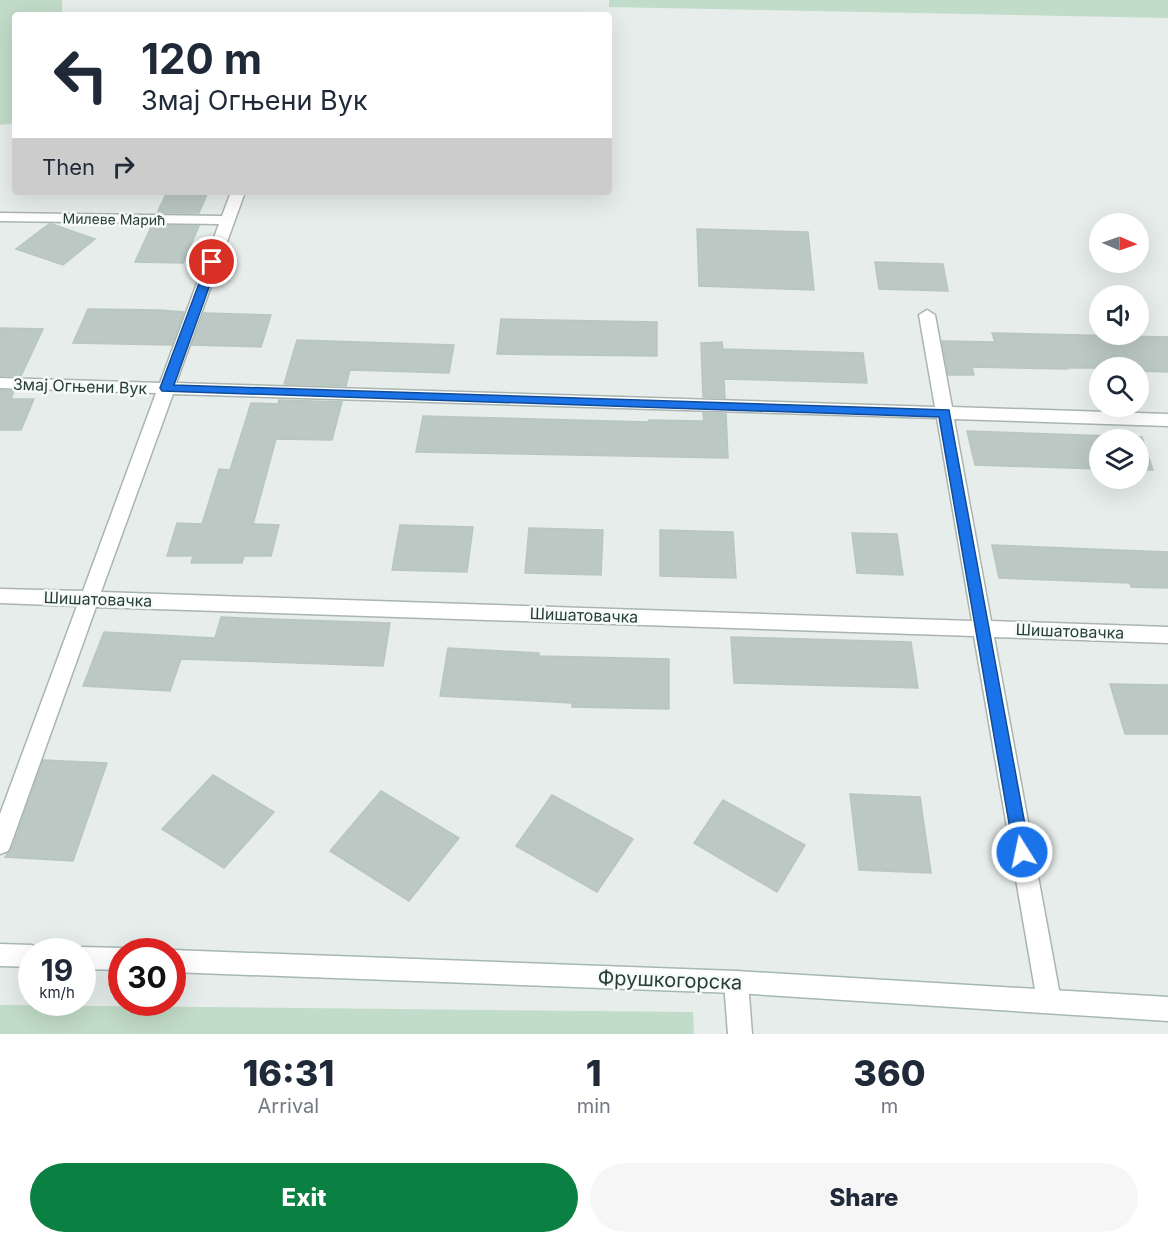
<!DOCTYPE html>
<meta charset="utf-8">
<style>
:root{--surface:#fff;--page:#f6f6f7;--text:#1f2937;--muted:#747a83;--accent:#0b8043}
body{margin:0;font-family:Inter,sans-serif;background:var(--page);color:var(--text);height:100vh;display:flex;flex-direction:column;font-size:22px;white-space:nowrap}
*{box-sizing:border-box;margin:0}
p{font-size:20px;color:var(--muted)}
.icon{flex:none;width:33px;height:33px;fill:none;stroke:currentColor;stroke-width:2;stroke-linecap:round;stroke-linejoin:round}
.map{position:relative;height:1034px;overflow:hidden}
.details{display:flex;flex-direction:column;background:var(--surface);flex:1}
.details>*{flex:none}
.hud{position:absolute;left:12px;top:12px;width:600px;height:183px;border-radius:6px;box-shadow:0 6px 24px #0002;background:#fff;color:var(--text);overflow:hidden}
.needle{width:39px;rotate:92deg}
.tools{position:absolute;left:1089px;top:213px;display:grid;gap:12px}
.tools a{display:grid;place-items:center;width:60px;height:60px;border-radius:50%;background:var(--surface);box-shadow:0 6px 24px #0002;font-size:30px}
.speed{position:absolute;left:18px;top:938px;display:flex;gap:12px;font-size:30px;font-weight:700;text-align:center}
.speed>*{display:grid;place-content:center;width:78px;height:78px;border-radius:50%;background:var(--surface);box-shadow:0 6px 24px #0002;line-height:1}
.speed small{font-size:15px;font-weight:400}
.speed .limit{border:9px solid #d22;background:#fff;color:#111}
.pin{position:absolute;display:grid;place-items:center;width:51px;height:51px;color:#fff;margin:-26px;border:3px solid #fff;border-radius:50%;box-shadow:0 2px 6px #0007}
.me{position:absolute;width:66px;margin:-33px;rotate:350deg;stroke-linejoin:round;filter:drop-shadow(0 0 4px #0008)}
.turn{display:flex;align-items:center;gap:21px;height:126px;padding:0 30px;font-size:27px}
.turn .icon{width:78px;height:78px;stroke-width:2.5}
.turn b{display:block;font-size:42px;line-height:51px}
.then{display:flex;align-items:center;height:57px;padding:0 30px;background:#0003;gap:12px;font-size:22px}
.eta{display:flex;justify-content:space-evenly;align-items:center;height:102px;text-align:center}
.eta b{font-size:36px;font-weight:800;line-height:42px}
.action{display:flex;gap:12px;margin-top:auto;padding:12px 30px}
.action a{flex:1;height:69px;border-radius:36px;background:var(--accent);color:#fff;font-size:24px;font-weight:800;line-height:69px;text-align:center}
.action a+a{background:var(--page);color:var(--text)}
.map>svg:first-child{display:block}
.green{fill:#c1dcc8}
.building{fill:#bbc8c3;stroke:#b9c6c0;stroke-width:1.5}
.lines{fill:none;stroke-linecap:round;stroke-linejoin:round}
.street-casing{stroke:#a9b5b1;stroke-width:3}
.secondary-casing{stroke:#a5b8b1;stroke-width:3}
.street{fill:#fff;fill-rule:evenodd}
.secondary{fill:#fff;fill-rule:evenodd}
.route{fill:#1a73e8;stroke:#114b97;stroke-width:1.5}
.labels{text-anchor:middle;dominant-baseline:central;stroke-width:5;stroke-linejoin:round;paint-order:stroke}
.far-street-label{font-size:14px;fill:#263e37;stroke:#f6faf8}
.street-label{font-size:16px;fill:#263e37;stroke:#f6faf8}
.near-street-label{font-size:20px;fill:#263e37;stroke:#f6faf8}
</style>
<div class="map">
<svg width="1168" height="1034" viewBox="0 0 1168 1034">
<rect width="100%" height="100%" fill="#e6edea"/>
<path class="green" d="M0,0h62v15h-47v108l-15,2z
M609,0h559v18l-559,-11z
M0,1005l693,7 1,22h-694z"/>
<path class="building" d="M167,192h41l-9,21h-42z
M49,224h3l43,15 -32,26 -47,-16z
M152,225l47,1 -16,37 -48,-1z
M697,229l111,3 6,58 -115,-4z
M875,262l68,2 5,27 -69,-2z
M88,309l71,1 25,2 -12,33 -99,-2z
M204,313l67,2 -10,32 -69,-2z
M501,319l156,3v34l-160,-2z
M0,328l43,1 -22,47h-21z
M992,333l176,4v35l-30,-1v-3h-72l1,1 -95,-2 2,8h-26l-6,-34 53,1z
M297,340l157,5 -5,28 -99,-3 -4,16 -62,-2z
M722,342l1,7 140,4 4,30 -143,-4 1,19 -22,-1 -2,-54z
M0,390l14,1 -3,8h23l-13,31h-21z
M279,400l63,2 -10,38 -56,-1 -23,85 26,1 -8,31h-27l-2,7h-51l2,-7h-26l10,-33 25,1 17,-55 11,1 21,-67 27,1z
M703,413l23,1 2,44 -312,-6 7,-36 226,6v-2l55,1z
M967,431l175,6 11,33h-15v-30h-38v29l-125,-4z
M400,525l73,2 -6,45 -75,-2z
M529,528l74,2 -2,45 -76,-2z
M660,530l73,2 3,46 -76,-2z
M852,533l45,1 6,41 -46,-2z
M992,545l176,7v36l-37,-1 -1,-4 -131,-5z
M221,617l49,2 120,4 -7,43 -202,-7 -11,32 -87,-5 21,-54 111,6z
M731,637l180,5 7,46 -184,-5z
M448,648l91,5v3l130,3v50l-97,-2v-4l-132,-7z
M1110,684l58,1v49h-43z
M43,760l64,3 -34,98 -68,-4 8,-12z
M213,775l61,37 -50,56 -62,-39z
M381,791l78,47 -50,63 -79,-50z
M850,794l70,3 11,76 -72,-3z
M552,795l81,44 -36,53 -81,-46z
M723,800l82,45 -28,47 -83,-49z"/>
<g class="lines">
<defs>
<path id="street" d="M231,192h14l-69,191 759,24 -16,-92 8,-5 8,5 17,92 216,7v12l-214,-7 37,202 177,6v16l-174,-6 67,364 -4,8 -8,4 -8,-4 -4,-8 -63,-365 -878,-29 -85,237 -3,7 -8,3v-40l77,-208 -77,-3v-14l83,2 73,-198 -156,-5v-10l160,5 59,-159 -219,-3v-8l222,3zM173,394l764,24 35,203 -871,-29z
M736,971l8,3 4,8 4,52h-24l-4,-52 4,-8z"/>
<path id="secondary" d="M0,944l32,1 10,6h-10v16l-32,-1z
M82,947l40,1 8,3h-8v19l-40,-1v-18h-9z
M172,950l564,21 432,26v24l-432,-28 -564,-21v-21h-3z"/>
</defs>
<use href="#street" class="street-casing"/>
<use href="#secondary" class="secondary-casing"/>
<use href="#street" class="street"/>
<use href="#secondary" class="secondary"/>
</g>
<path class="route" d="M212,259l6,3 -44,123 775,25 81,442 -2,5 -6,2 -6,-2 -2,-5 -75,-435 -777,-26 -2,-3 47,-126z"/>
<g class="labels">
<g class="far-street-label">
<text transform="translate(114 219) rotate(1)">Милеве Марић</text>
</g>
<g class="street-label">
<text transform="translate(80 386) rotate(2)">Змај Огњени Вук</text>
<text transform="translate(98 599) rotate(2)">Шишатовачка</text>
<text transform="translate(584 615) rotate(2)">Шишатовачка</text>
<text transform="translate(1070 631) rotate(2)">Шишатовачка</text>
</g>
<g class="near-street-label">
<text transform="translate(670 980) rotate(2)">Фрушкогорска</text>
</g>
</g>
</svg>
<div class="tools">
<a><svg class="needle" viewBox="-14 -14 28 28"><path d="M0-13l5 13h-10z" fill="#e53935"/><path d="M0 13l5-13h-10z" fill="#747a83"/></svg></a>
<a><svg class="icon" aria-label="sound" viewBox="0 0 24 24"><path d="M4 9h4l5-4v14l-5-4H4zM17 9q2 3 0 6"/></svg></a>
<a><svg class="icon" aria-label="search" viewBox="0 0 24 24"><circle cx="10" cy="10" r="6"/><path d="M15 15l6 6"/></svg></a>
<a><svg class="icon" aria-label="layers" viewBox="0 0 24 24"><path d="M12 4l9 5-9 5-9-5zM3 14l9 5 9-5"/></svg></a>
</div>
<div class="speed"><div>19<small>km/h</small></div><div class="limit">30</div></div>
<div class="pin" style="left:212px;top:262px;background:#d93025"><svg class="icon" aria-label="arrive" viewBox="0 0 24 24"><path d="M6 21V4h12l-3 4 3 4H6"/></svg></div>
<svg class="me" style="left:1022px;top:852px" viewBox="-20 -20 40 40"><circle r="17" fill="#1a73e8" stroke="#fff" stroke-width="3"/><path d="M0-11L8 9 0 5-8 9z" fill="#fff"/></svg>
<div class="hud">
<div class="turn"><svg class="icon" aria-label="left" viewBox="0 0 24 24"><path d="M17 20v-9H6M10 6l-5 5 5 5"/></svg><div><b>120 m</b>Змај Огњени Вук</div></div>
<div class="then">Then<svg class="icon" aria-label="right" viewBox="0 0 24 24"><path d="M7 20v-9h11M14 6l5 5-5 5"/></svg></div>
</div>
</div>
<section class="details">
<div class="eta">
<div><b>16:31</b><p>Arrival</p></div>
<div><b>1</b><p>min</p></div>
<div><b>360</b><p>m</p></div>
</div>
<div class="action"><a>Exit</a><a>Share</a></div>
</section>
